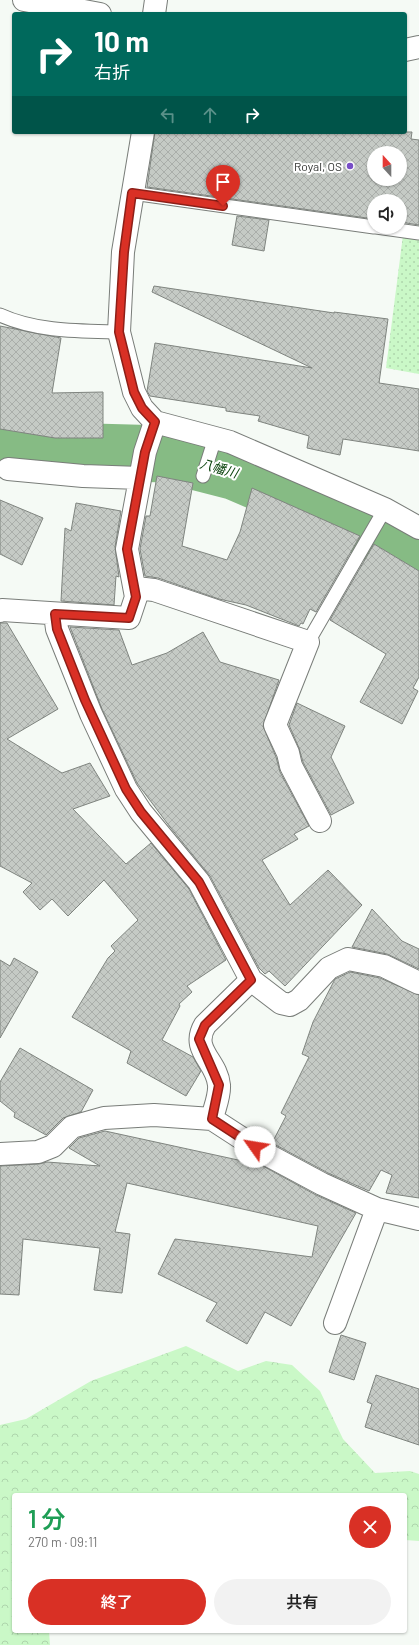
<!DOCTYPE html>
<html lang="ja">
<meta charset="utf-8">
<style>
:root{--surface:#fff;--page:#f2f2f2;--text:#222;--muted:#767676;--accent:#d93025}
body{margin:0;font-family:Barlow,"Noto Sans JP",sans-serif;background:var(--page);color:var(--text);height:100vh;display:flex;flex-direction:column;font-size:15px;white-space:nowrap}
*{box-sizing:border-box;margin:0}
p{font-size:13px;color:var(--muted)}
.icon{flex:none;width:22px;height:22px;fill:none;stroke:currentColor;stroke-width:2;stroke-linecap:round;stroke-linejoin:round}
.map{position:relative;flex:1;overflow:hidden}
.details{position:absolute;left:12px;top:1493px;width:395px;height:140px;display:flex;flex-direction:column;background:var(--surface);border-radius:4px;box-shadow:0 1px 3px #0004}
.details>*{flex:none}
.guide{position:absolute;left:12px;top:12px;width:395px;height:122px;border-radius:4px;box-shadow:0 1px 3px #0004;background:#00695c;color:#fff;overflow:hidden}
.needle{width:26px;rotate:339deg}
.buttons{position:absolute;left:367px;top:146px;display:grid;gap:8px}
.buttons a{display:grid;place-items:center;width:40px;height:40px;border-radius:50%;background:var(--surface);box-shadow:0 1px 3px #0004;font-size:20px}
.pin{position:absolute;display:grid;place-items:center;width:34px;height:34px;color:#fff;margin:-41px -17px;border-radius:50% 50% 50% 0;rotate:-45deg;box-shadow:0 0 4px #0007}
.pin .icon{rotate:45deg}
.me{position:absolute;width:44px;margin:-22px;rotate:302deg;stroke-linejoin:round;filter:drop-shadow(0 0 3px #0008)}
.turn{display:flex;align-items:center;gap:14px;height:84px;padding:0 16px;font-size:18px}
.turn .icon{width:52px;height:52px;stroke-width:2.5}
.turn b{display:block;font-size:28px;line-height:34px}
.lanes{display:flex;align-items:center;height:38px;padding:0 16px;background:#0003;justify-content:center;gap:20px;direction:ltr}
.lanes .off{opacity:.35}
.round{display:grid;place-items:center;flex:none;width:42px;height:42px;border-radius:21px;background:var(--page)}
.headline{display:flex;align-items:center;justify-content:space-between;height:68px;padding:0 16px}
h1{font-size:24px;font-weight:600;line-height:30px;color:#1e9e55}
.button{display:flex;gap:8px;margin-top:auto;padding:8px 16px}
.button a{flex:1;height:46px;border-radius:24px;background:var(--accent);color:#fff;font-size:16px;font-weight:600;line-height:46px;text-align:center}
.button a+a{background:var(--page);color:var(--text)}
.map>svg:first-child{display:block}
.forest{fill:url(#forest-crowns)}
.park{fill:url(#park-dots)}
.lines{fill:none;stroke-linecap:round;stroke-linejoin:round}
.river{stroke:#86bb84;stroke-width:57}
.building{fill:url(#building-cross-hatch);stroke:#7f847f;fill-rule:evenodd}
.service-casing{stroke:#797d79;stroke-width:15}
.minor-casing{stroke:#797d79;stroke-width:24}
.secondary-casing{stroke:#797d79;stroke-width:24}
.service{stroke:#fff;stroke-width:13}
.minor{stroke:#fff;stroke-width:22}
.secondary{stroke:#fff;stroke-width:22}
.route-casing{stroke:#8d1f18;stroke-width:10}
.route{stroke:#d93025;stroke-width:7}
.poi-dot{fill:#784ec7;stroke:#fff;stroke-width:1.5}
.labels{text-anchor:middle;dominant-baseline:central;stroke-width:4;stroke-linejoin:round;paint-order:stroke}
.poi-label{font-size:12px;fill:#343634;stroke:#fff;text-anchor:end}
.water-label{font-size:13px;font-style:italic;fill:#0b430d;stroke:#fff}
</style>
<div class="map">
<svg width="419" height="1645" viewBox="0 0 419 1645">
<defs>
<pattern id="forest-crowns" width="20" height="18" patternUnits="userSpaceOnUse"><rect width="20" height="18" fill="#caf8c7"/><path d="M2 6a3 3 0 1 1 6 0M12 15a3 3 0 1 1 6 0" fill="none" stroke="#aed5ac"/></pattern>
<pattern id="park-dots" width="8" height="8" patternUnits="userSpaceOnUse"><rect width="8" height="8" fill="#caf8c7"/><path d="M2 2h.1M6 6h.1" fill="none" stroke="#aed5ac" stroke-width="1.8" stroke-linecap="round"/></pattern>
<pattern id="building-cross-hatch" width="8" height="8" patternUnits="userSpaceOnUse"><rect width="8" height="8" fill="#c5cac5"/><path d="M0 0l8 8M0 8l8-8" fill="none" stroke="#aaaeaa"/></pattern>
</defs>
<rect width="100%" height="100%" fill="#f5faf5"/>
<path class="forest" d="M186,1346l52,25 28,-10 26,4 28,26 23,48 32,34 35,-2 9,3v67l-14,-1v-45h-391v136h35l1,14h-50v-220l26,-6 65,-38z"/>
<path class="park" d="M403,235l16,3v136l-33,-6z"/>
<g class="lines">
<path class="river" d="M0,444l57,7 109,3 70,18 134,58 49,30"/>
</g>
<path class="building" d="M155,132h257l-1,7 8,1v85l-19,-3v-21h-26v18l-227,-32zM374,153h26v26h-26z
M237,216l32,4 -5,31 -32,-6z
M154,286l180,27v-1l54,7 -9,64 40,6v62l-76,-12 -3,16 -33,-7 2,-12 -51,-15 2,-5 -34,-5v-3l-76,-12 -3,-5 8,-48 157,25 -160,-76z
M0,326l61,12 -9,55 51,-1v46h-48l-55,-9z
M157,476l36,7 -11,63 45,14 13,-28 12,-44 108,48 -44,76 -6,-3 -7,15 -2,-1 -2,3 -53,-21 -27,-6 -61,-21 -13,-2 -5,-27 6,-33h4z
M0,500l43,18 -21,47 -22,-11z
M76,503l45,8 -6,36 4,30 -3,-1 -2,29 -53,-4 4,-73 6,3z
M374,544l45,27v106l-6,11 5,3 -16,33 -42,-22 26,-48 -56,-34z
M0,623h7l51,86 -51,30 55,34 28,-10 20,33 -37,13 53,55 25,-21 38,46 37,71 -39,26 5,6 -13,12 1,2 -18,34 31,17 8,14 -15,25 -59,-33 4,-12 -59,-34 36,-59 7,-7 -4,-5 27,-26 -34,-40 -36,36 -16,-17 -12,11 -17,-18 9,-9 -32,-17z
M70,627l49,3 13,35 35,-12 36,-21 17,30 59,18 -16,46 13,31 4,15 29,54 -15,8 4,5 -36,21 28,45 38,-35 34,35 -77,81 -16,-15 -4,3 -6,-6 -49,-92 -40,-49 -33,-44 -35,-74z
M297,703l48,23 -14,31 23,46 -23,12 -28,-53 -4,-14 -10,-23z
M372,909l30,32 17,8v20l-32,-15 -35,-7z
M14,958l24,14 -38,66v-78l10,6z
M350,972l30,6 39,17v203l-33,-5 6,-18 -11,-5 -12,21 -41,-18 -56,-30 14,-27 -5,-3 28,-56 -7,-3 11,-32 22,-43z
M20,1048l73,42 -12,22 -18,6 -17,17 -32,-18 1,-4 -15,-12v-19z
M105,1131l156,34 55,30 40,18 -65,113 -26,-14 -18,32 -41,-23 11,-18 -59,-29 17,-35 137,18 6,-31 -191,-43 -12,49 15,2 -8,59 -28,-3 6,-42 -77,-9 -4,56 -19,-1v-128l39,-2 8,-2 53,4 -31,-18 10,-10z
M341,1335l25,8 -12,37 -25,-8z
M376,1375l43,14v56l-54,-18 7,-23 -5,-2z"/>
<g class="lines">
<defs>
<path id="service" d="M132,193l242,34
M376,227l43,6
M0,315c37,17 80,16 119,17
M203,476l12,-38
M308,642l77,-133"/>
<path id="minor" d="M154,14l2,-14
M155,422l75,20 155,67 34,19
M8,469l75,7 57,2
M136,588l18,2 154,52 -33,83 13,28 3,13 29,55
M0,611l2,-1 127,8 7,-21 -9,-48 18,-97 10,-30 -13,-14 -8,-16 -15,-60 4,-80 20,-120
M55,614l2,15 34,85 35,75 15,23 58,70 52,98 30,23 9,2 9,-5 30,-32 19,-9 36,7 35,17
M212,1119c2,-10 8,-23 7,-34 -2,-24 -29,-35 -14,-60l46,-45
M0,1154l38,-2 15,-6 19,-19 32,-9 50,-3 58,4 54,35 56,30 55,25 42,10
M335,1323l42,-114"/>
<path id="secondary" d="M24,0l76,14
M405,50l14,-3"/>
</defs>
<use href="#service" class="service-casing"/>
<use href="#minor" class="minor-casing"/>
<use href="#secondary" class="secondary-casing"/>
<use href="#service" class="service"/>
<use href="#minor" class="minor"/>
<use href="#secondary" class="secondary"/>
</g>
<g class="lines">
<defs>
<path id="route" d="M223,206l-91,-13 -8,59 -5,80 15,60 8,16 13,14 -10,30 -18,97 9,48 -7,21 -74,-4 2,15 28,71 41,89 15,23 58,70 52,98 -46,45 -6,14 20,46 -7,34 43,28"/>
</defs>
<use href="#route" class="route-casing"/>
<use href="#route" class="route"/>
</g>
<circle class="poi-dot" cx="350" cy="166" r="4"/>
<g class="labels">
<g class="poi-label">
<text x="342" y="166">Royal, OS</text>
</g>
<g class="water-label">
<text transform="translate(219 468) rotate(16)">八幡川</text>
</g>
</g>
</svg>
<div class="buttons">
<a><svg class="needle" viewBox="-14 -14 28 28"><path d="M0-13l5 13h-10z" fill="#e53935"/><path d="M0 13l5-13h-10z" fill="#767676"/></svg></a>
<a><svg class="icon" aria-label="sound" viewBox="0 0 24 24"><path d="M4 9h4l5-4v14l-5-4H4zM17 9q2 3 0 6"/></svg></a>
</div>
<div class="pin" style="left:223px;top:206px;background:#d93025"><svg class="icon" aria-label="arrive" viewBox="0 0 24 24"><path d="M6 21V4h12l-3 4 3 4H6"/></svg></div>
<svg class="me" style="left:255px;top:1147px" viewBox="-20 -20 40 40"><circle r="19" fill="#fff"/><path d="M0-13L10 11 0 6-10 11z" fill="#d93025"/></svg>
<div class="guide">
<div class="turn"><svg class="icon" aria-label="right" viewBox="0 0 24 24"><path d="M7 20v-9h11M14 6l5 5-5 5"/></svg><div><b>10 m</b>右折</div></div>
<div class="lanes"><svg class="icon off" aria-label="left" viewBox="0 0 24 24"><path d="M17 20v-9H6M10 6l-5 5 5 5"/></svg><svg class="icon off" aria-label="ahead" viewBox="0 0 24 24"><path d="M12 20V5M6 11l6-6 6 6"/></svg><svg class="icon" aria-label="right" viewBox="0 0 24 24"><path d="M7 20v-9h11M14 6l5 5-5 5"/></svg></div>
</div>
<section class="details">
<div class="headline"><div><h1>1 分</h1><p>270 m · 09:11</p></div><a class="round" style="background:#d93025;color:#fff"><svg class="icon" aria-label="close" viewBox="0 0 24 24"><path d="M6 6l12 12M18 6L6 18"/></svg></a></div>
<div class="button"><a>終了</a><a>共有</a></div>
</section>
</div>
